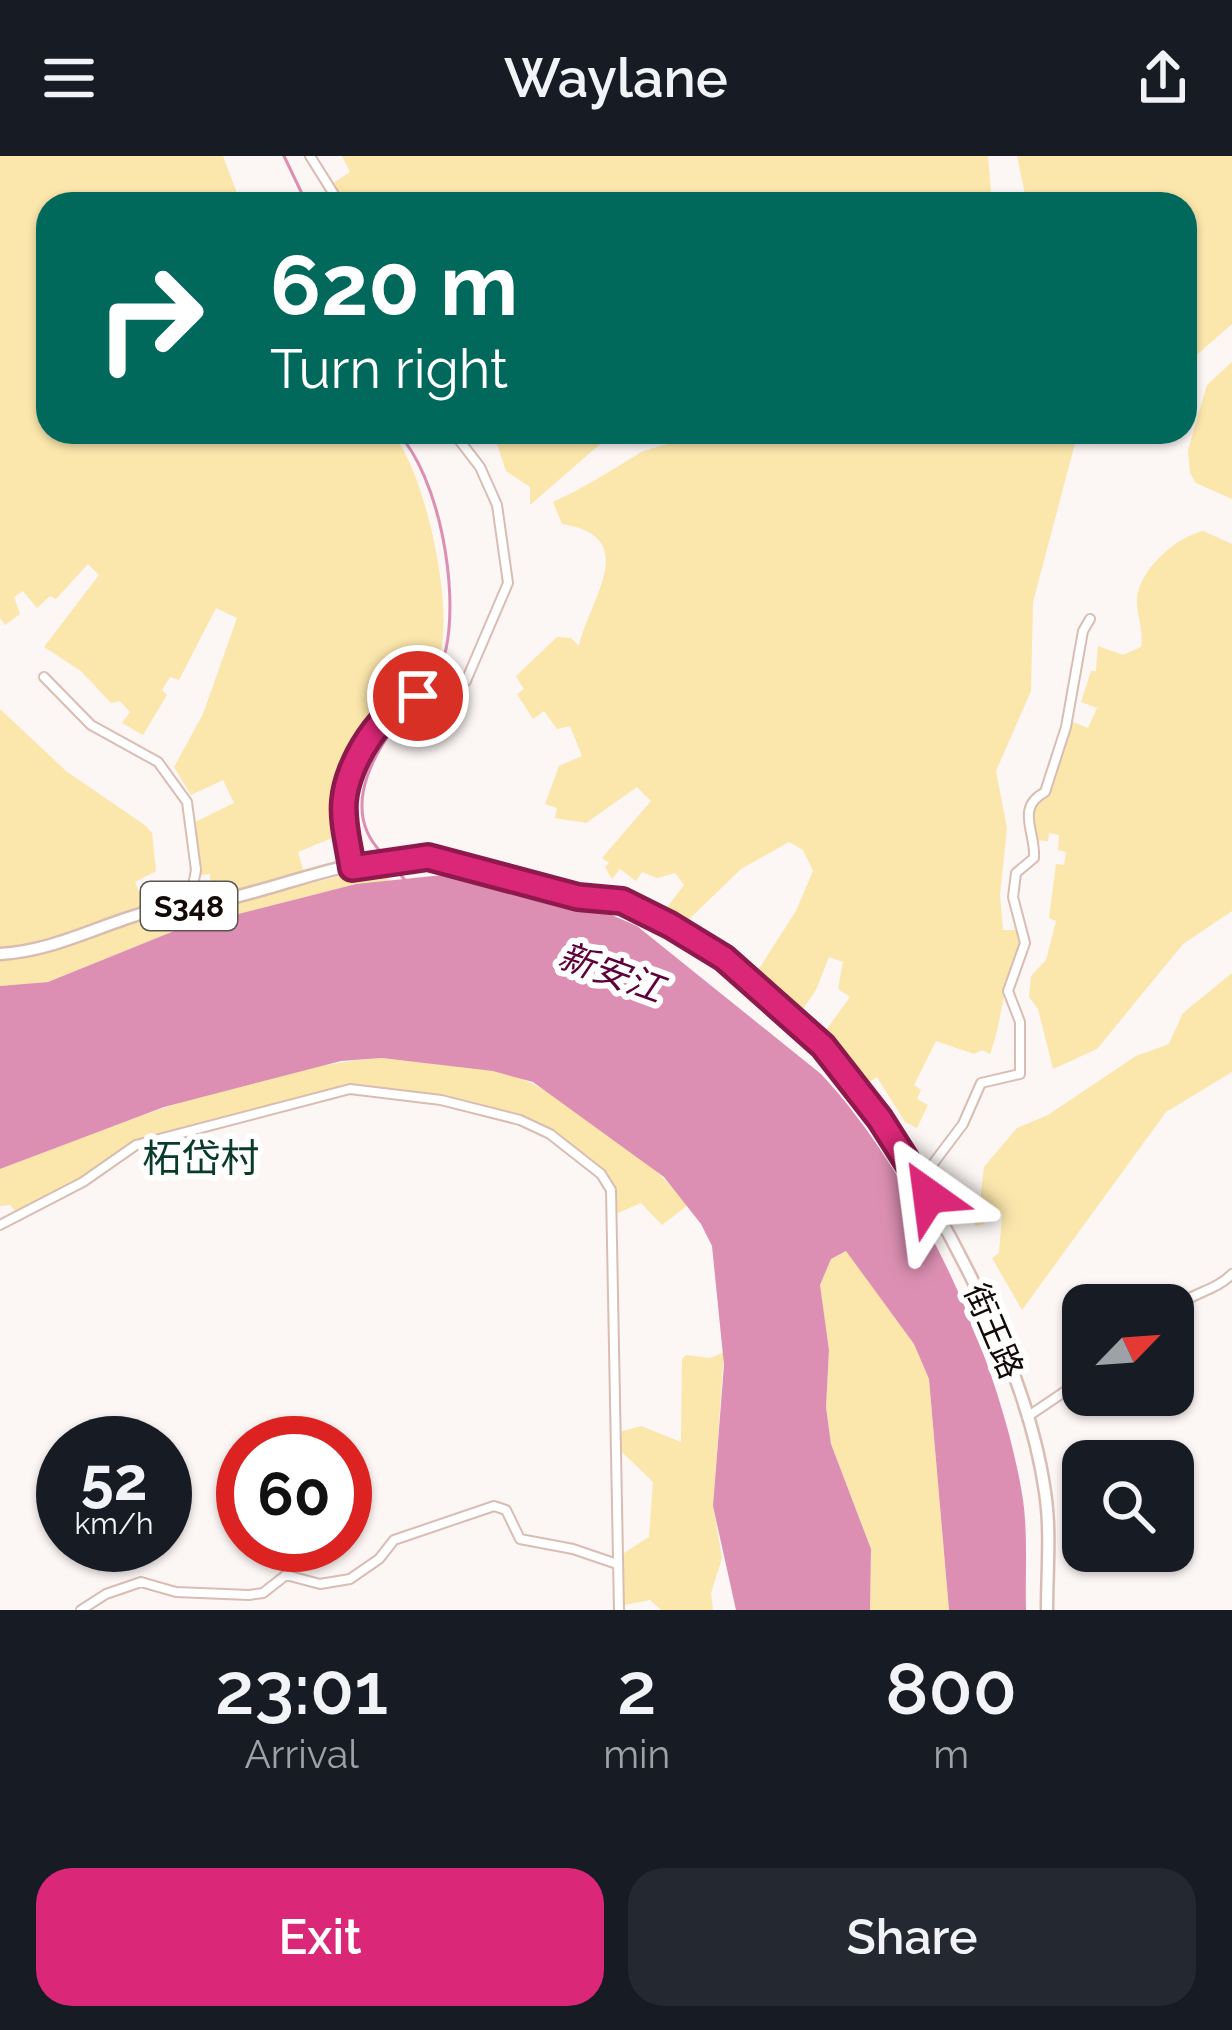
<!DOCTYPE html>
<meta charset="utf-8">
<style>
:root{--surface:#171b24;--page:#242831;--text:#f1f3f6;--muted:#9ea1a6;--accent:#db2777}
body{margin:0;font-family:Raleway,"Noto Sans SC",sans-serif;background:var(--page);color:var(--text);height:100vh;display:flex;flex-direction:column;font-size:45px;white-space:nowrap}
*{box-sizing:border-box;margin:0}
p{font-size:39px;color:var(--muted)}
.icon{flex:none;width:66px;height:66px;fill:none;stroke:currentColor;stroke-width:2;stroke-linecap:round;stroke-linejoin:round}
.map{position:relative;height:1454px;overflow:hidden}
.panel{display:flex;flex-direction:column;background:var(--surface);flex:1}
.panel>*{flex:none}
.hud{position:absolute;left:36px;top:36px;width:1161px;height:252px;border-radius:36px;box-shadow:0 3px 9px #0004;background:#00695c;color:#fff;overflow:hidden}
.needle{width:78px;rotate:65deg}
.fabs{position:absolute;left:1062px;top:1128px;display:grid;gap:24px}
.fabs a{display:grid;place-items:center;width:132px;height:132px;border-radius:24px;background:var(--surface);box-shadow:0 3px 9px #0004;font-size:60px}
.speed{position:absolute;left:36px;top:1260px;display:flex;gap:24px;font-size:60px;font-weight:700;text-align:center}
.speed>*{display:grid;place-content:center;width:156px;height:156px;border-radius:50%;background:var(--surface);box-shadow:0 3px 9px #0004;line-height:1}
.speed small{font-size:30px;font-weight:400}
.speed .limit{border:18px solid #d22;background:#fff;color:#111}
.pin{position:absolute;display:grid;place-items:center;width:102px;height:102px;color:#fff;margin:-51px;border:6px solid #fff;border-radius:50%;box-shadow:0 3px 12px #0007}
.me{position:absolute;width:132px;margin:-66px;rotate:329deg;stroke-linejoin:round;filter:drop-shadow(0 0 9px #0008)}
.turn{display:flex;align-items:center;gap:42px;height:252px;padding:0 36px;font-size:54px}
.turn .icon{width:156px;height:156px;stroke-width:2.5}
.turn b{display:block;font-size:84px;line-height:102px}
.eta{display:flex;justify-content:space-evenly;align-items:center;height:204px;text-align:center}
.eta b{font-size:72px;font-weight:600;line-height:84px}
.cta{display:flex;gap:24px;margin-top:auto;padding:24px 36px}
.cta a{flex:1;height:138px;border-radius:36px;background:var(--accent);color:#fff;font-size:48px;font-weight:600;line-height:138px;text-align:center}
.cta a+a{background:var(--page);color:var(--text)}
header{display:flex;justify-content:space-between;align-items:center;height:156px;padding:0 36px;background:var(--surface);font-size:54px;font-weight:600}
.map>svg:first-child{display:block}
.green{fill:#fbe6ac}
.water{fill:#dc8fb2}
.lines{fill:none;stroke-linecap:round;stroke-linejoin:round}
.stream{stroke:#dc8fb2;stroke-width:3}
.minor-casing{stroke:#d9bdb3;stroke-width:12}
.primary-casing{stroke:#d9bdb3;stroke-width:15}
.minor{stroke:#fff;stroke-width:8}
.primary{stroke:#fff;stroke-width:10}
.route-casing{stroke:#8e194d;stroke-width:30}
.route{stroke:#db2777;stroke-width:21}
.labels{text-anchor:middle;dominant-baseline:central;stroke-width:12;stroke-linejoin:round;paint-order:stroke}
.shield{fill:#fff;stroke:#5a5451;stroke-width:3}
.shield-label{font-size:30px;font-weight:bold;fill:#130a07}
.street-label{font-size:33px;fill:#130a07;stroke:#fff}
.water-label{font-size:36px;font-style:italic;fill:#5f003a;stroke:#fff}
.quarter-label{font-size:39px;fill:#093b29;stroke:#fff}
</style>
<header><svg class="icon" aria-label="menu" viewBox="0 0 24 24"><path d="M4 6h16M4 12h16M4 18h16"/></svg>Waylane<svg class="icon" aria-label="share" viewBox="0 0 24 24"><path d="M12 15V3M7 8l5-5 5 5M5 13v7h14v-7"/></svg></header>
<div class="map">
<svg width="1232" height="1454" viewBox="0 0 1232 1454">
<rect width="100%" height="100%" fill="#fcf6f4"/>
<path class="green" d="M0,0h223l18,48h-193v228h343c34,36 69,191 44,237 -11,19 -26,21 -42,34 -40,31 -57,82 -51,131l-44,18 6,21 -94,25v-24l-9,1 -6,-53 39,-19 -11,-23 -32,15 -17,-28 29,-53 34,-96 -21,-10 -37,72 -9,-3 -8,13 5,5 -24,40 -21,-12 8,-11 -10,-11 -9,2 -30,-32 -37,-24 55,-72 -11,-11 -32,35 -6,-3 -13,12 -14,-17 -9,6 6,17 -15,11 -5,-7z
M342,0h646l4,48h-624l-4,-6 -20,6 -12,-20 18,-12z
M1017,0h215v168l-47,41v-161h-158z
M1232,206v137l-36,-16 -6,-10 -2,-23 19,-65z
M493,276h121l-84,73v-18l-24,-16z
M690,276h388l-45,170 -2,89 -35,80 11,57 -7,67 3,35h16l3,14c-22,40 -17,69 -32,110l-8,-4 -8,4 -38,-13 -22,44 7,5 -4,9 11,6 -11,23 -12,-6 -28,-45 -14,9 -42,-49 29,-40 -12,-8 5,-27 -14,-5 -13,33 -18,26 -43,-41 41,-64 17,-40 -10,-21 -14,-8 -48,27 -59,57 -20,-12 22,-29 -9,-12 -18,5 -15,-6 -6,9 -16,-12 -8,10 -7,-12 4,-4 -7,-5 49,-57 -14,-14 -51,36 -31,-5 2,-10 -12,-4 14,-38 23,-10 -12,-30 -13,3 -13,-18 -11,8 -16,-25 7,-5 -8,-13 41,-39 14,1 8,8c10,-47 64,-109 -17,-122l-9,-22c31,-14 57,-31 85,-48 18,-10 35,-6 52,-22z
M1203,375l29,13v367l-49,33 -86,105 -44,20 -15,-60 -9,-12 2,-21 15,-16 10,-39 -7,-3 7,-54 8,1 2,-13 -8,-2 1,-15 -10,-2 -1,8 -13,-1 -5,-33c24,-20 29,-56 43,-85l15,6 9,-20 -16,-6 10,-31h5l2,-25 25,9 18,-8c3,-18 -5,-32 -4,-49 3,-29 39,-61 66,-67z
M0,553l66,62 80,55 6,7 4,38 -21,11 10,25 -92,34 -53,8z
M381,710l10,17 -35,1 -177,45 -131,53 -48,4v-28l40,-4 110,-38 72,-11z
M1232,817v99l-66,40 -144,198 -30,-52 7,-5 3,-38 -16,-3 -2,12 -8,2 -8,-12 12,-12 4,-35 33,-39 31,-13 88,-59 33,-12 14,-31z
M382,902c39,5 82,5 120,14 55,14 151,88 186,133l-26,20 -21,-22 -23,10 -12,-39 -56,-43 -41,-19 -141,-25 -35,1 -189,51 -57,38 -70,36 -7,-8 -10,1v-37c122,-46 251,-101 382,-111z
M847,1095l67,93 15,35 20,231h-79l1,-61 -40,-105 -5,-37 3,-57 -9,-65 11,-26z
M724,1196l-11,154 9,52 -11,35 2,17h-52l-11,-10 -26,5 -3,-50 28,-18 4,-55 -32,-31 -1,-19 21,-6 40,16 1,-83 4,-4 24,3z"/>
<path class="water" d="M472,716l121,35 44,19 184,148c95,101 181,289 202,426 5,35 2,74 3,110h-77l-20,-231 -15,-35 -68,-93 -15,8 -11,26 9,65 -3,57 5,37 40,105 -1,61h-134l-23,-104 11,-141 -12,-119 -11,-22 -37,-47 -131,-95 -40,-11 -111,-13 -41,3 -177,46 -164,62v-183l48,-4 131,-53 177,-45z"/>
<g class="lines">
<path class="stream" d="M284,0l23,48
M397,276c42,44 62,156 49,217 -4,20 -15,33 -28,48
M382,697c-45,-45 -5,-108 30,-148
M392,709l13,15"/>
<defs>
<path id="minor" d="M310,0l30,48
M44,521l47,48 67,37 29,40 9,68 -7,36
M352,712l-9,-66 23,-57 37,-43 45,-9 18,-12 42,-98 -11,-78 -17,-38 -27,-35
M920,1025l43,-57 18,-41 39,-9v-52l-12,-31 17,-48 -12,-46 3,-24 18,-15c2,-26 -19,-50 11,-66l21,-65 17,-96 7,-12
M0,1069l83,-43 53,-37 214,-56 91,11 79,20 30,14 51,40 10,16 8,420
M1173,1153c19,-17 41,-17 59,-35
M1027,1261l40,-27 16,-23
M81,1454l25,-16 35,-12 35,10 73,3 14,-2 23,-18 34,9 30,-5 29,-20 15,-19 100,-34 12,4 14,29 53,10 44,15"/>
<path id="primary" d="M0,798c53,-3 97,-28 147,-42 26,-7 54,-6 80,-13 60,-14 124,-41 186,-42 46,-1 95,20 140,33 25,7 57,4 79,15 159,76 259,213 336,366 35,70 66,144 77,221 6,39 2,79 2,118"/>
</defs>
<use href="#minor" class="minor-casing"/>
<use href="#primary" class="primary-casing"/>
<use href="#minor" class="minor"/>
<use href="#primary" class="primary"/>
</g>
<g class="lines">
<defs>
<path id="route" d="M418,540c-36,11 -71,67 -74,105 -2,22 5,45 8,67l76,-11 150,40 44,4 48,24 54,33 99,88 57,73 49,77"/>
</defs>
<use href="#route" class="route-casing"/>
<use href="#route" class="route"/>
</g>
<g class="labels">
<rect class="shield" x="141" y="726" width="96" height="48" rx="9"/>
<g class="shield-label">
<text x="189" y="750">S348</text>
</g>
<g class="street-label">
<text transform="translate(994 1175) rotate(67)">街王路</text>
</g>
<g class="water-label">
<text transform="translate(611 816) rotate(20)">新安江</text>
</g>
<g class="quarter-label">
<text x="201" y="1002">柘岱村</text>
</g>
</g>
</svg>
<div class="fabs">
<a><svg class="needle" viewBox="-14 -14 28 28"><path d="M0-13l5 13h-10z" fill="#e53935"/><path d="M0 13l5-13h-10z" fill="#9ea1a6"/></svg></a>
<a><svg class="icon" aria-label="search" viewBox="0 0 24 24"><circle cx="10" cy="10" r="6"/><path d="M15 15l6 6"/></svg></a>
</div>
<div class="speed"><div>52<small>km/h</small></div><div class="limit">60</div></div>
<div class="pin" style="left:418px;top:540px;background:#d93025"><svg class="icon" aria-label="arrive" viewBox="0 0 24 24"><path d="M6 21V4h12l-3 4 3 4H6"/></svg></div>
<svg class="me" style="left:929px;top:1040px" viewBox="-20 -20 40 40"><path d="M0-17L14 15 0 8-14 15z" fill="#db2777" stroke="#fff" stroke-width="4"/></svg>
<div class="hud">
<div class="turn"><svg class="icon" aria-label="right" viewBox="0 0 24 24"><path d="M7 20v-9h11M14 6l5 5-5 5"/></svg><div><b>620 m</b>Turn right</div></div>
</div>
</div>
<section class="panel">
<div class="eta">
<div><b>23:01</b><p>Arrival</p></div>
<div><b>2</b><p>min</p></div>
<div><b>800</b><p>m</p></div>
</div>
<div class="cta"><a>Exit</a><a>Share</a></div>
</section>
